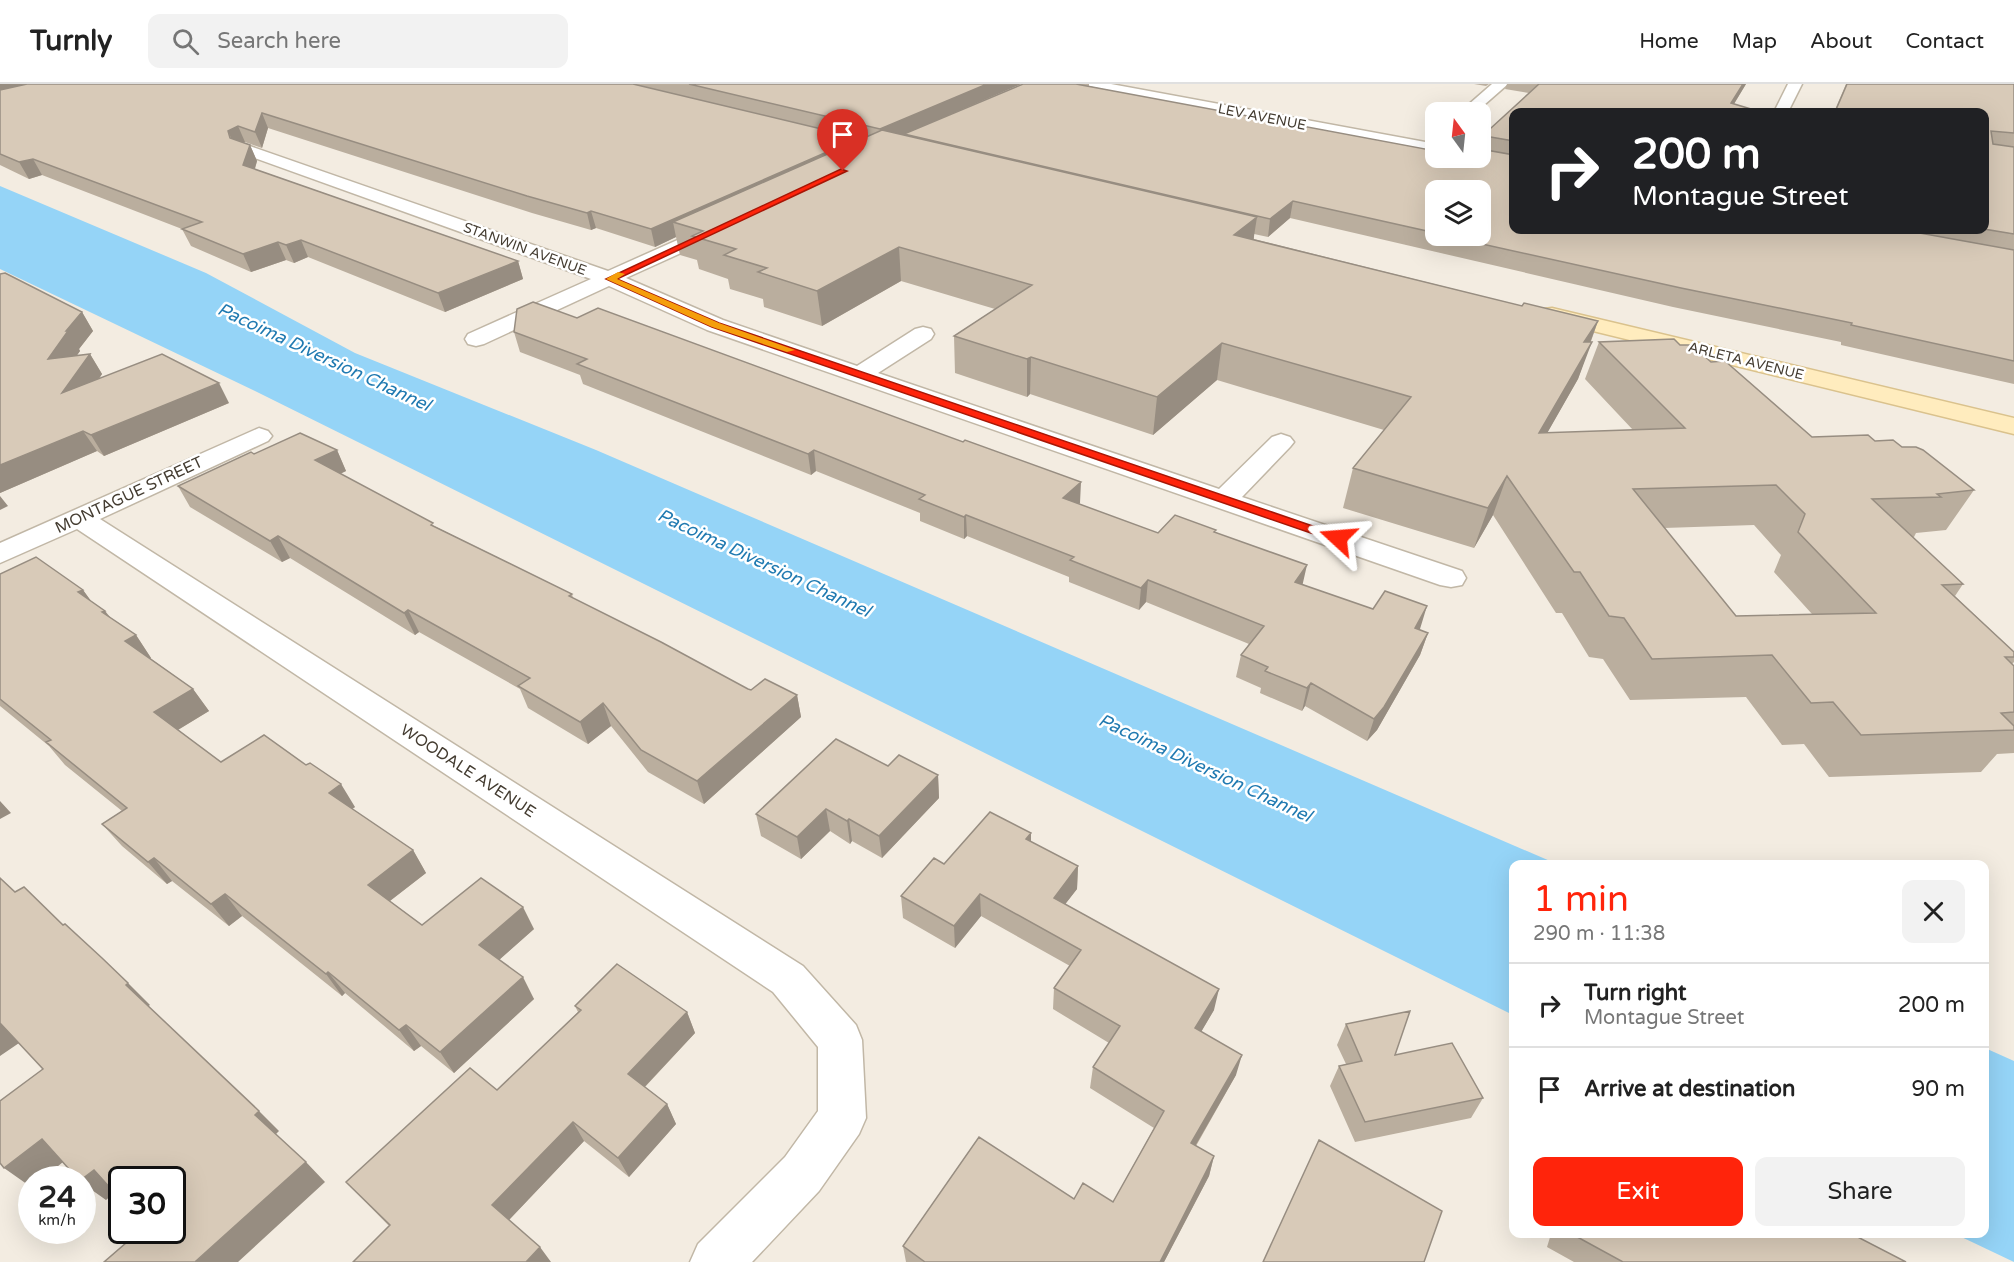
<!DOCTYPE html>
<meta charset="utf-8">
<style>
:root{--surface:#fff;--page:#f2f2f2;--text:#222;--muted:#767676;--line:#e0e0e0;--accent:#ff240b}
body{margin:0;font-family:"Varela Round",sans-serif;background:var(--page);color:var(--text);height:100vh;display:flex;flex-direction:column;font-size:22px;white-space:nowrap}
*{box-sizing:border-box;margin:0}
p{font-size:20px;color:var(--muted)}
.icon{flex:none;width:33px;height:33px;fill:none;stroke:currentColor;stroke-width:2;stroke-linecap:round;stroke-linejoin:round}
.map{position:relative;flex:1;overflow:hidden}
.panel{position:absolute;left:1509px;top:776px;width:480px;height:378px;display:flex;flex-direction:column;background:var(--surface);border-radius:12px;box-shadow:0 6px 24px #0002}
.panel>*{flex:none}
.top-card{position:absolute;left:1509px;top:24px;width:480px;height:126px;border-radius:12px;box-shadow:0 6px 24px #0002;background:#202124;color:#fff;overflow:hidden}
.needle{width:39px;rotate:345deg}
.tools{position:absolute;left:1425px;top:18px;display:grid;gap:12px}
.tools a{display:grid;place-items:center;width:66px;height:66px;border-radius:12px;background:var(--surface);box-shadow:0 6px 24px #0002;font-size:30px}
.speed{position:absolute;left:18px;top:1082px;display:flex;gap:12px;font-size:30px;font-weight:700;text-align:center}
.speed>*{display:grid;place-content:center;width:78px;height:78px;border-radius:50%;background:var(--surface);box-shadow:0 6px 24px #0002;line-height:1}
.speed small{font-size:15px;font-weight:400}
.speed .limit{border:3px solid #111;border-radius:9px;background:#fff;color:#111}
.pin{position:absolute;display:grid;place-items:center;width:51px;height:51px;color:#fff;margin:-62px -26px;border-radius:50% 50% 50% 0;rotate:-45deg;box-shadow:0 0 6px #0007}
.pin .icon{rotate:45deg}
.me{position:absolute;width:66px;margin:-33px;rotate:289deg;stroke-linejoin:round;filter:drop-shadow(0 0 4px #0008)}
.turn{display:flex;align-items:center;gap:21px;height:126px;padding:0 24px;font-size:27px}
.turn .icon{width:78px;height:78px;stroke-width:2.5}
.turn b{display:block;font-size:42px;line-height:51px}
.round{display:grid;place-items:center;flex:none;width:63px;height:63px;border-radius:12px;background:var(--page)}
.overview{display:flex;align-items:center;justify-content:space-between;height:102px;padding:0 24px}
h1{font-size:36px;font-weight:600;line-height:45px;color:var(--accent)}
.cta{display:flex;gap:12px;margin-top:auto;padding:12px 24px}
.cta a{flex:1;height:69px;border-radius:12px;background:var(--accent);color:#fff;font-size:24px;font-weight:600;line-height:69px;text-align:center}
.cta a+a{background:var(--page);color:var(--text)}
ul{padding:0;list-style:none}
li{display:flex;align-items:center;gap:18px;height:84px;padding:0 24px;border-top:2px solid var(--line)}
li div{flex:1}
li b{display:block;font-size:22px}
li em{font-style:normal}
header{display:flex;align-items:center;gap:36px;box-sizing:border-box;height:84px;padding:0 30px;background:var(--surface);border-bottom:2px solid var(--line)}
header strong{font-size:28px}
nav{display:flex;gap:33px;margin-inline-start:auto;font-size:21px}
.search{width:420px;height:54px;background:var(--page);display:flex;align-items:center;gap:15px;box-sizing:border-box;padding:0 21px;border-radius:12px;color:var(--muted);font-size:22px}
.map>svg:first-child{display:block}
.water{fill:#95d4f7}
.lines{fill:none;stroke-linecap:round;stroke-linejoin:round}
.street-casing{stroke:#c1b7a6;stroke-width:3}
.secondary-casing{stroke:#dac28d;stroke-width:3}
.street{fill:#fff;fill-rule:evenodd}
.secondary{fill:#ffecbe;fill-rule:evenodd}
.wall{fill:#baae9e;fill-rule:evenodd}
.shaded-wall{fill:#978d81}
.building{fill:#d8cab8;stroke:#978d81;stroke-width:1.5;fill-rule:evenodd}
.route{fill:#ff240b;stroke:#a61707;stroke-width:1.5}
.slow{fill:#f59e0b}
.labels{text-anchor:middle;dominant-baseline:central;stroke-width:5;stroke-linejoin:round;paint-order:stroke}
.far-street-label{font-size:14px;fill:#443c31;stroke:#fff}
.street-label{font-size:16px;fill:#443c31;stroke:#fff}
.water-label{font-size:18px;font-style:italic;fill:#207ab1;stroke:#fff}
</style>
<header>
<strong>Turnly</strong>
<div class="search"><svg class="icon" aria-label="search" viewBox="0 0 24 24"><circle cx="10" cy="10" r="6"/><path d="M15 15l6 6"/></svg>Search here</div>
<nav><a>Home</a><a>Map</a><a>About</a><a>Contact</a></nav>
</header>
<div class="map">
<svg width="2014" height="1178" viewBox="0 0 2014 1178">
<rect width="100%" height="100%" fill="#f3ece1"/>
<path class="water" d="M0,102l206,87 149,80 241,97 961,414h-43l-1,151 -1258,-624 -255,-122z
M1985,964l29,13v201l-61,-29h31z"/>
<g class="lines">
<defs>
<path id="street" d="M1081,0h30l325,60v10l-348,-66z
M1492,0h16l-32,28h-16z
M1788,0h14l-14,28h-14z
M244,60l364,127 103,-46h14l2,4 -2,4 -99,45 97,42 134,46 58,-37 8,-2 8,2 3,5 -3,5 -53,34 341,116 53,-52 9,-3 9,3 4,5 -4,5 -48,50 220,74 4,7 -4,7 -11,2 -11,-2 -733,-255 -98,-44 -125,58 -8,2 -8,-2 -3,-5 3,-5 123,-55 -353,-127 -2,-3z
M259,344l9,3 4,5 -4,5 -168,78 703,447 53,59 6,15 4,78 -7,16 -40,57 -67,71h-62l8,-18 87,-87 33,-46v-64l-45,-55 -696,-463 -77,34v-20z"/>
<path id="secondary" d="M1552,224l462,110v16l-470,-115 -3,-5 3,-5z"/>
</defs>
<use href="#street" class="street-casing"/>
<use href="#secondary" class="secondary-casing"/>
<use href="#street" class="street"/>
<use href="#secondary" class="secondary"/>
</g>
<path class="wall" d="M0,0h1021l-107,46 109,-46h66v2l347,72h44v-20l49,-45 -24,-4 2,-5h239l-12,20 -220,8v118h470v-118h-150l12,-28h168v300l-173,-39v-3l-168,-35 -383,-89 -22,19 -14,-3v5l268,67 76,15 -20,58 -31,54 86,-3 -48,-51 14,-37 81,3 31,17 101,75 63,4 27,6 72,43 -28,40 -30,3 -2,4h-2l51,47 -8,12 59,56v10l-2,2 2,2v87l-17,1 -16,18 -152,5 -25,-33 -22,1 -36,-48 -116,3 -27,-41 -14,-2 -27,-44h-6l-63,-98 -19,33 -131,-40 10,-40 31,-38 -167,-50 -64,55 -123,-41 -3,3 -72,-24 -1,-37 41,-27 -94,-28 -79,45 -58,-19 -1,-8 -33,-10 -2,-10 -29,-10 -2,-9 -17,-5 -4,-18 -21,10 -59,-19 -5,2 -59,-17 -264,-85 -6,20 -17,-6 -2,1 7,2 7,16 -2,8 263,92 5,18 -78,33 -137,-55 -14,6 -8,-3 -35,12 -60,-26 -9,-17 -140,-54 -13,4 -29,-14zM1436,106l44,46h-44zM1754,441l27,30 -7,17 38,42 -76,2 -72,-88z
M1474,0h15l-3,2z
M0,190l82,38 11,19 -14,18 1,2 -4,5 14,-2 12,20 -3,5 130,24 -125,53 -7,-5 -97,42z
M514,248l566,171 -1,1 79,29 58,-1 86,52 126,49 -8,22 -43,75 -10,11 -62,-35 -3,5 -42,-18 1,-5 -25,-11 5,-22 8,-11 -103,-42 -7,8 -70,-28v-5l-102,-41 -3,3 -44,-18v-8l-104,-42 -5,4 -228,-91 -3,-9 -60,-23z
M337,366l9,21 -6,3 94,52 138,68 1,4 175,91 49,6 4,22 -97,87 -56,-32 -37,-46 -23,18 -60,-36 -8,-19 -101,-57 -4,3 -125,-77 -8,4 -92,-55 -12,-21 76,-32z
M0,490l83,16 8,11 14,10 6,7 25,17 15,23h-1l43,31 16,22 -31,19 43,32 134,45 -3,2 61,41 13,23 -36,28 32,24 112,4 -35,31 35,39 -80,74 -33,-27 -7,5 -69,-58 -3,3 -100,-80 -13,10 -57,-45 -5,3 -45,-38 -20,-22 20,-13 -57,-46 -16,-19 -49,-40z
M888,682l50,9 1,23 -57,60 -30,-17 -2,3 -20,-13 -29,28 -40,-23 -5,-22z
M1031,749v9l47,24 -1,23 -12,15 149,106 -13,22 35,43 -40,71 18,10 -5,20 -45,86h-258l-3,-16 171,-47 39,3 41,-74 -64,-40 3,-21 16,-24 -56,-34 1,-21 16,-22 -89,-50 -26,32 -52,-30 -2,-22 43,-32z
M575,922l112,6 8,21 -50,54 22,17 9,20 -47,53 -45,-36 -75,79 -120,6 -43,-44 151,-92 81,-78z
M1346,940l49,31 88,43 -12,20 -116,24 -25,-56 9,-20 7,-2 -9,-19z
M1514,1075v16l-5,-3z
M1549,1149h301l56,29h-332l-27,-15 4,-13z"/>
<path class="shaded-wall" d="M0,0h42l-42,10z
M987,0h34l-139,60 -2,-15z
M1743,0h3l-17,28 2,-9z
M262,29l6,15 -6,20 -7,-16z
M238,42l7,16 -10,5 -7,-16z
M1485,52l-5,15v-5l2,-6z
M859,54l2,15 -188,69 3,15 -21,10 -4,-18z
M250,61l7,16 -6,20 -8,-16z
M33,75l9,16 -13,4 -10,-17z
M1293,117l-3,17 -22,19 2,-18z
M591,127l5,17 -5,2 -4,-17z
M1257,133l-5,32 -18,-14z
M301,156l7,17 -14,6 -8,-18z
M278,158l8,18 -35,12 -8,-18z
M899,163l2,34 -79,45 -5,-35z
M518,177l5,18 -78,33 -7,-19z
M82,228l11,19 -14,18 1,2 -19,28 -13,-20 18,-28z
M1598,237l-11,30 5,-9 -14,37 -53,93 14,-39 45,-91z
M1222,259l-5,37 -64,55 4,-38z
M90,270l12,20 -27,39 -13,-20z
M1031,273l-1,37 -3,3v-38z
M219,299l10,20 -125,53 -13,-21z
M83,347l14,20 -97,42v-28z
M337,366l9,21 -21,10 -10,-21z
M814,366l2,21 -5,4 -3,-21z
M1507,392l-14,39 -19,33 14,-40z
M1081,398l-1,21 -18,16 1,-21z
M0,412l8,10 -8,4z
M966,431l1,21 -3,3v-22z
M278,452l12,22 -8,4 -12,-21z
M1307,481l-5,22 -7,-5z
M1148,496l-2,22 -7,8 2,-22z
M83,506l16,22 -21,-20z
M1427,522l-7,23 -13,21 8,-22z
M408,526l11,22 -4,3 -11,-22z
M105,527l16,22 -19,-21z
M1428,549l-8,22 -43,75 -10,11 7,-22z
M136,551l15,23 -10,5 -16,-22z
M1311,599l-6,23 -3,5 5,-23z
M193,605l16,22 -38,23 -17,-22z
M797,611l4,22 -97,87 -7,-23z
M603,619l8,23 -23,18 -8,-22z
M938,691l1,23 -57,60 -3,-22z
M341,700l14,23 -12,8 -14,-22z
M0,717l11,12 -11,6z
M826,725l4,22 -29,28 -4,-22z
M849,735l3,22 -2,3 -3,-23z
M1031,749v22l-5,-16z
M413,766l13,23 -44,34 -14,-22z
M154,774l18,23 -5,3 -19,-22z
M1078,782l-1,23 -24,31 1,-22z
M225,810l17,22 -13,10 -18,-22z
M980,810l1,22 -26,32 -1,-22z
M523,823l11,22 -43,38 -12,-22z
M328,888l17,21 -3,3 -16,-22z
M523,893l11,22 -80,74 -14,-21z
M128,899l22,22 -3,2 -21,-22z
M1219,905l-5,21 -23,39 4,-21z
M687,928l8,21 -58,62 -9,-21z
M0,938l22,19 -22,15z
M406,941l15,21 -7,5 -15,-21z
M1242,971l-6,20 -50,87 5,-19z
M667,1020l9,20 -47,53 -11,-19z
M259,1027l20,20 -4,4 -20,-20z
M573,1038l11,19 -78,82 -14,-18z
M42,1055l26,19 -26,21h-10l-1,8 -27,-19z
M1214,1072l-5,20 -45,86h-4z
M306,1078l19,20 -87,80h-41l-1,-1z
M94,1086l25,19 -13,11 -24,-17v-4z
M540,1163l11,15h-25z"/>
<path class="building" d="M27,0h606l226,54 -208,91 -60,-18 -4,2 -60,-17 -265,-83 -7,19 -17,-6 -10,5 2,7 20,7 -7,20 275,96 -80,32 -137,-53 -15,5 -8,-3 -35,12 -61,-25 20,-7 -169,-63 -14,3 -19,-8v-64z
M689,0h298l-107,45z
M1023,0h53l360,67v7h44v-9l34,6v75h389l111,20v111l-163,-36 1,-2 -171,-35 -235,-52h34v-46h-44v43l-143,-32 -23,18 -366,-85z
M1539,0h204l-12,19 30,9h-247v29l-29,-5 -3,4h-2v-2z
M1847,0h167v49l-23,-2 2,13 21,3v87l-30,-5v-117h-149z
M882,46l375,87 -23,18 288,71 2,-3 74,18 -14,21h8l-53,91 146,-5 -86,-86 75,-3 6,6h12l19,17 14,-1 87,76 56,-2 7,6 18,-1 9,7h14l7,3 51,40 -37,4 4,3 -69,2 91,85 -21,1 72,67v5h-9l9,9v46l-13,1 13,13v4l-153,5 -28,-33 -22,1 -39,-48 -120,4 -28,-41 -15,-2 -29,-44h-6l-67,-96 -19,32 -135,-40 58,-71 -189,-54 -65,54 -126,-40 -4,2 -73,-23 78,-51 -133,-38 -82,44 -59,-19 9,-4 -43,-13 12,-6 -44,-13 11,-5 -30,-9zM1776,401l29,29 -7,18 78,81 -140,3 -103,-127z
M5,189l77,39 -16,19h2l-20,28 42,-5 -28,39 100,-39 57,29 -128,52 -8,-4 -83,34v-191z
M533,218l44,16 21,-10 365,134 2,-2 116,42 -18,16 95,35 17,-18 41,15 -2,2 93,33 -12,17 78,27 12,-18 42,15 -12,22 13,5 -44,74 -10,12 -63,-36 -4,5 -42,-17 3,-4 -27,-12 23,-29 -116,-46 -7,8 -71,-28 4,-3 -108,-42 -2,2 -45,-18 6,-4 -111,-45 -6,4 -231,-90 10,-5 -73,-27 3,-23z
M300,349l37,17 -22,10 118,63 -2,2 141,69 -3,2 92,46 87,47 3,1 14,-11 32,16 -100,86 -56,-31 -38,-47 -23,19 -62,-36 12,-8 -122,-68 -4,3 -126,-77 -8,5 -92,-55 73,-34 3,2z
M36,473l47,33 -5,2 27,19 -3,1 34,23 -11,6 68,48 -39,23 67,50 43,-27 42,30 4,-2 31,21 -12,9 84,57 -45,35 54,40 59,-47 42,29 -44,38 44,32 -83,75 -34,-27 -7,5 -71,-58 -2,2 -101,-80 -14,10 -57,-46 -6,4 -46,-38 25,-16 -81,-66 5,-2 -51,-41v-125z
M836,655l52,27 11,-11 39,20 -59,61 -30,-17 -2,2 -21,-12 -29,28 -41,-23z
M990,728l41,21 -5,6 52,27 -24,32 165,91 -24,39 47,27 -51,88 23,13 -54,106h-235l-22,-16 76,-109 95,62 9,-16 30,19 51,-91 -71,-44 27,-41 -66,-38 27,-38 -101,-56 -26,32 -53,-30 33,-38 10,6z
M0,794l15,14 9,-5 39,38 2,-1 37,34 26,25 -2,2 133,126 -4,4 51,47 -110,99 1,1h-93l37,-32h31v-51h-50v22l-28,-31 -12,9h-4l-36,-40 -38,29 -4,-5v-62l43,-32 -43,-46z
M617,880l70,48 -59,62 39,30 -49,54 -45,-36 -81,83 48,42 -14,15h-173l37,-37 -44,-43 124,-114 27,22 84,-80 -6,-4z
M1410,927l-15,44 57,-12 31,55 -118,24 -26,-56 23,-5 -16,-37z
M1319,1056l123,71 -18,51h-161z
M1570,1149h280l56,29h-283z"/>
<path class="route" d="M841,85l6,2 -230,108 102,44 623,213v5h-8l-622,-214 -106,-48z"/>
<path class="slow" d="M618,188l7,2 -8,5 102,44 76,27 -8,2 -75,-25 -106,-48z"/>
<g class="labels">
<g class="far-street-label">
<text transform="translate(1262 33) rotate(11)">LEV AVENUE</text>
<text transform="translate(525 165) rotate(20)">STANWIN AVENUE</text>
<text transform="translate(1746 277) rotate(14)">ARLETA AVENUE</text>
</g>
<g class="street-label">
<text transform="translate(129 411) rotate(-25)">MONTAGUE STREET</text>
<text transform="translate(468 687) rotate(33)">WOODALE AVENUE</text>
</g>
<g class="water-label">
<text transform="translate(324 273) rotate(25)">Pacoima Diversion Channel</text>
<text transform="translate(764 479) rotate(25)">Pacoima Diversion Channel</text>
<text transform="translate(1205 684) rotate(25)">Pacoima Diversion Channel</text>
</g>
</g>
</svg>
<div class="tools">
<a><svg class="needle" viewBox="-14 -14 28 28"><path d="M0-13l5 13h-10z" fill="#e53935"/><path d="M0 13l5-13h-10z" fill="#767676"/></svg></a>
<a><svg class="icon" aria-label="layers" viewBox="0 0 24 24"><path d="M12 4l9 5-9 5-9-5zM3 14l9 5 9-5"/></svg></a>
</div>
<div class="speed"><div>24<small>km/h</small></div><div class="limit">30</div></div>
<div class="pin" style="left:843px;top:87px;background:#d93025"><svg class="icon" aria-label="arrive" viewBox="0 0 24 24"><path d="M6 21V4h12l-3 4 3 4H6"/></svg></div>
<svg class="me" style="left:1338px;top:454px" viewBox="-20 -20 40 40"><path d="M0-17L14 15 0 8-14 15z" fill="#ff240b" stroke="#fff" stroke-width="4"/></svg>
<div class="top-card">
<div class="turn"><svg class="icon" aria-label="right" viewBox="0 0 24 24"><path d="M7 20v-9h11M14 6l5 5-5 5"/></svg><div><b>200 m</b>Montague Street</div></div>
</div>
<section class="panel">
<div class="overview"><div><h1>1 min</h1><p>290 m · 11:38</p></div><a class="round"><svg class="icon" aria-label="close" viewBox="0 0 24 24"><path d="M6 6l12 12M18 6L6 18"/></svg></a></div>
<ul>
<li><svg class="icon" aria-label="right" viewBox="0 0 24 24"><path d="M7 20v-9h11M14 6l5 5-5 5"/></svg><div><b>Turn right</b><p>Montague Street</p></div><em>200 m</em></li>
<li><svg class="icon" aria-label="arrive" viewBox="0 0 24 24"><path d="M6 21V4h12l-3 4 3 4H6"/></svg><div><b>Arrive at destination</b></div><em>90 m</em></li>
</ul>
<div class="cta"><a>Exit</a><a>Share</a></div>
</section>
</div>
